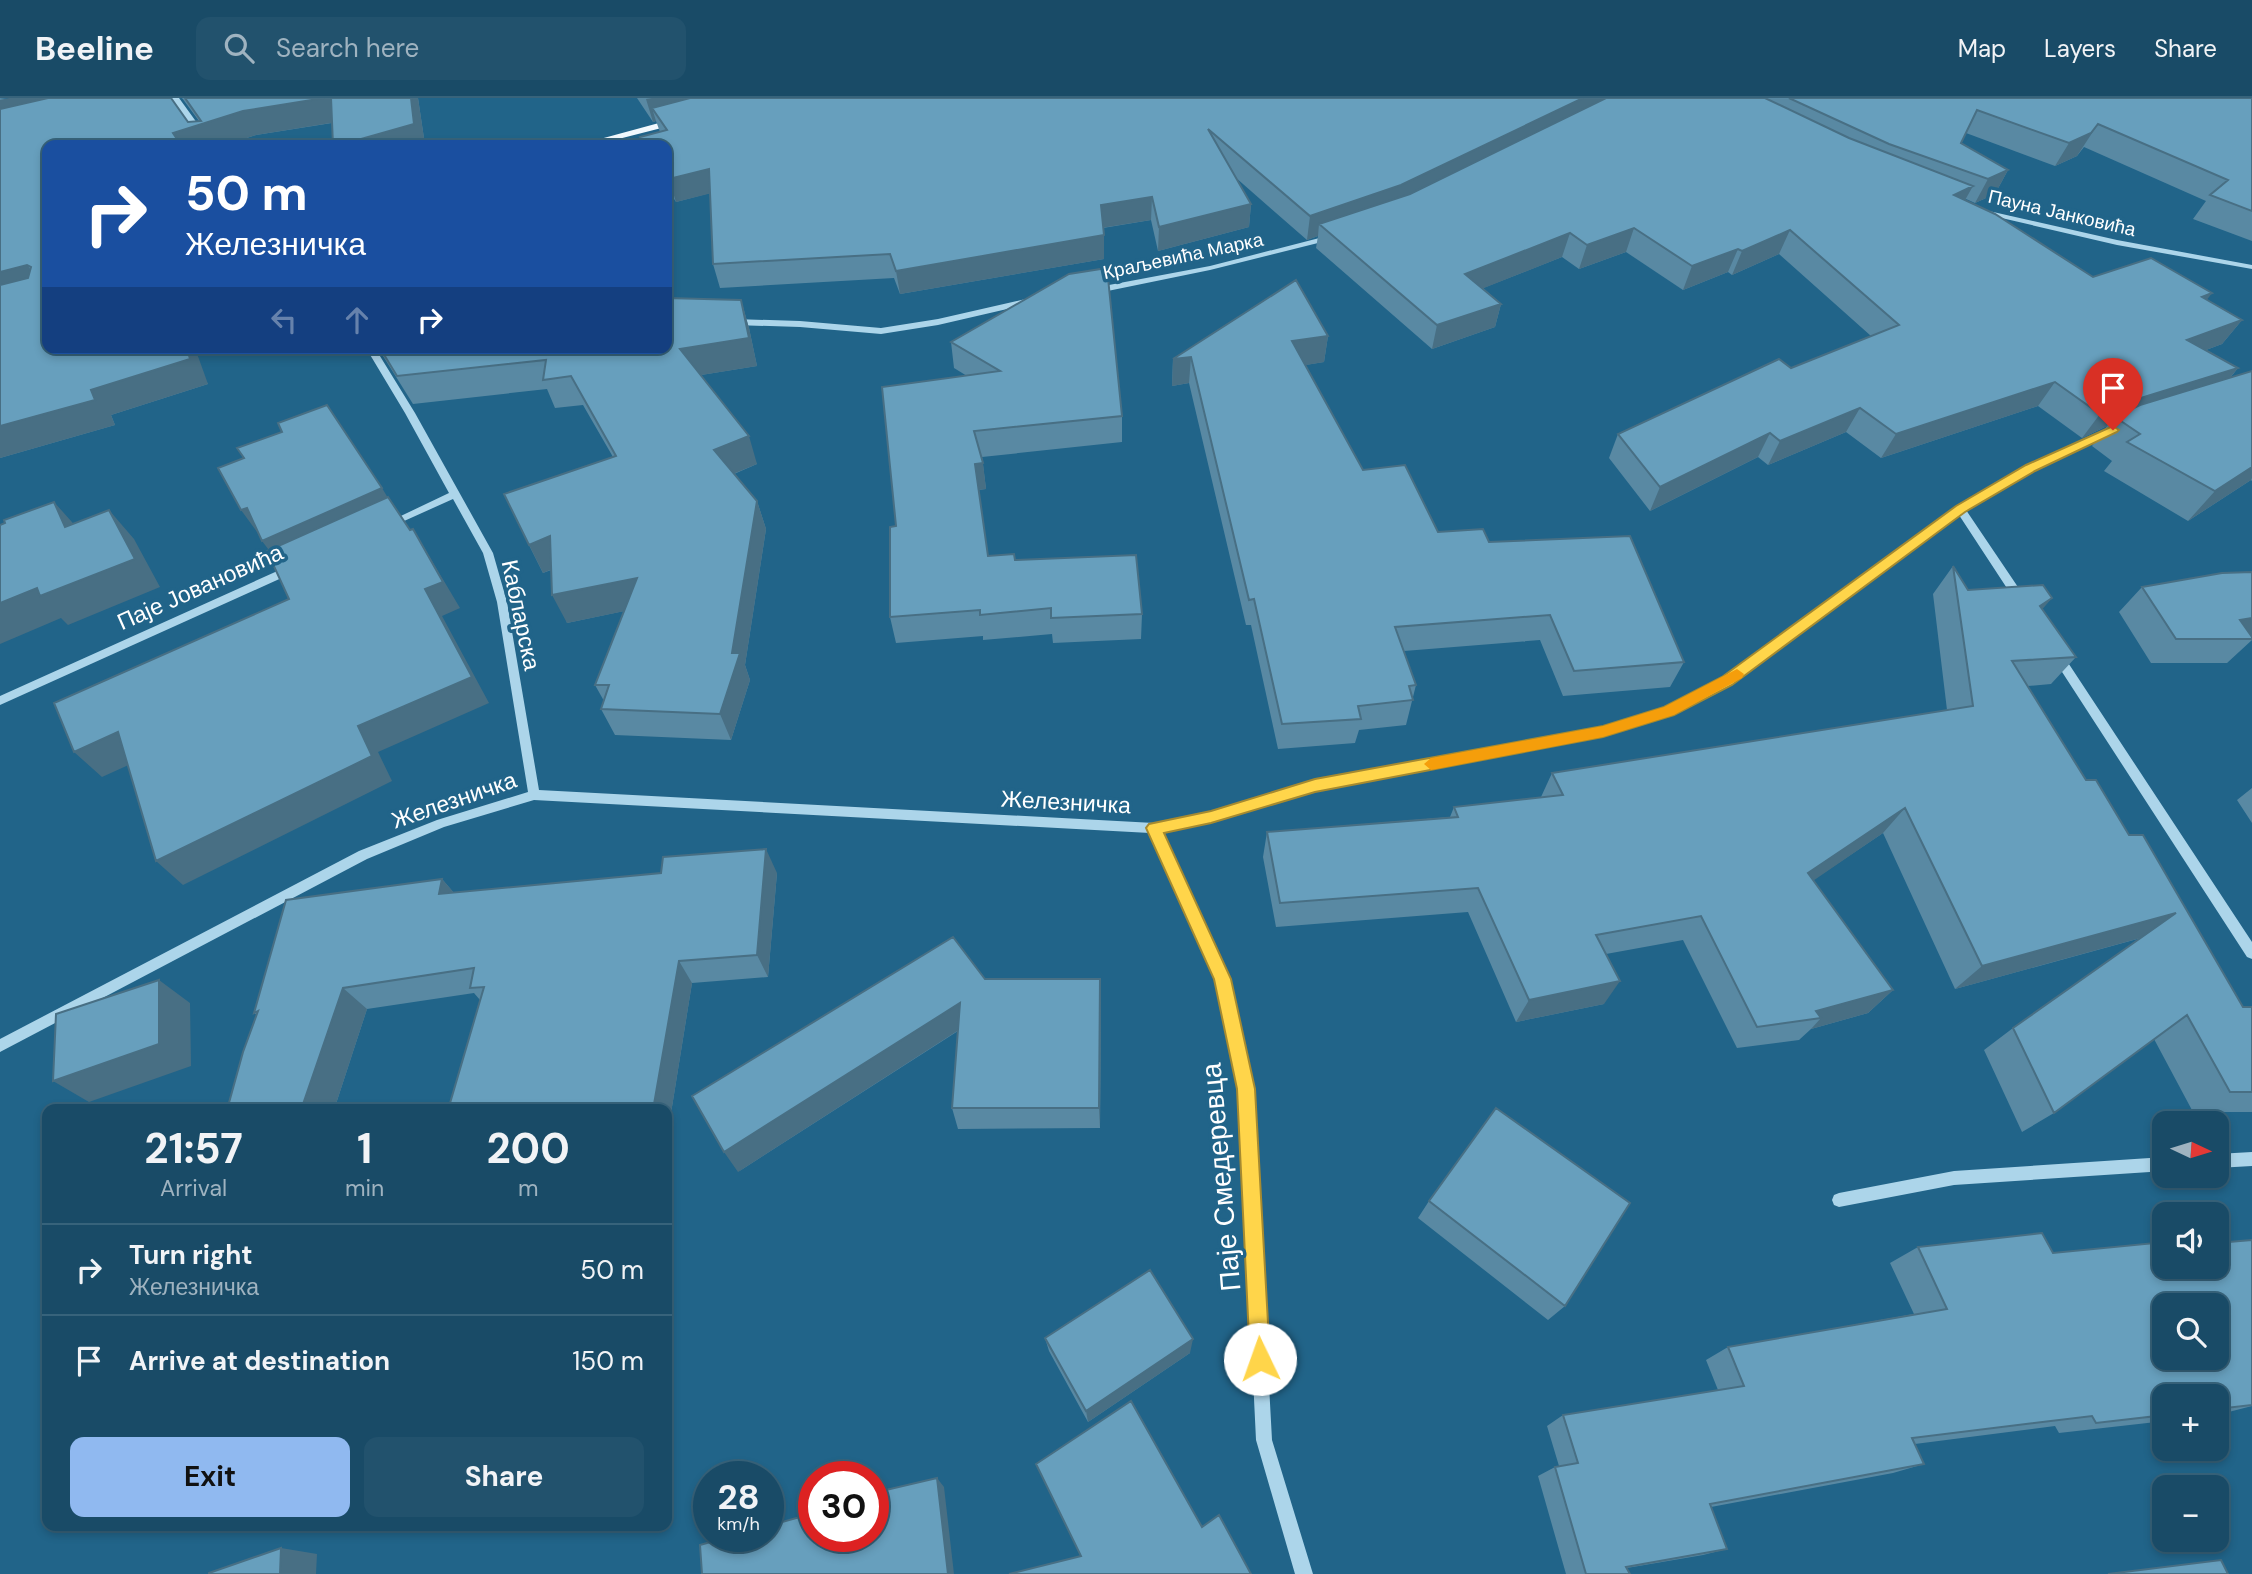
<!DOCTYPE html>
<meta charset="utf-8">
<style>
:root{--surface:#194b67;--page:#22526d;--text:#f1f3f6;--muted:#9fb3c0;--line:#37637b;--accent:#90b9f0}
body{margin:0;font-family:"DM Sans",sans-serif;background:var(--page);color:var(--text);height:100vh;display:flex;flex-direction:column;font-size:26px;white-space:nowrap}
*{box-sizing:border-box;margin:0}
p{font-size:23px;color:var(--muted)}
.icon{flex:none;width:38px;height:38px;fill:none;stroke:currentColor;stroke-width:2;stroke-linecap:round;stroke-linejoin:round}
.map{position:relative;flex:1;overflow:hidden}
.panel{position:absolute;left:42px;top:1006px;width:630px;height:427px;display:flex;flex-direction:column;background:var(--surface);border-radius:14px;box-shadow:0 4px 10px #0003,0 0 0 2px var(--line)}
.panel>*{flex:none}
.top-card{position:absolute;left:42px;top:42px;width:630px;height:214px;border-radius:14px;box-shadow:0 4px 10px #0003,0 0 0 2px var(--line);background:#1a4fa0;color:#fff;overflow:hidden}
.needle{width:46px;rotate:94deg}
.tools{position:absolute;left:2152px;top:1013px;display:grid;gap:14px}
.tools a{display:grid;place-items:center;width:77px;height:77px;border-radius:14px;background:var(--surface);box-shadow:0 4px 10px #0003,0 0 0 2px var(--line);font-size:35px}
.speed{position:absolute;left:693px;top:1363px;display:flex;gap:14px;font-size:35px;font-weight:700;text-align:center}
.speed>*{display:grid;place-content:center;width:91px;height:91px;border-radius:50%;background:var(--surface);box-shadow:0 4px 10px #0003,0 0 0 2px var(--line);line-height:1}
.speed small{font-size:18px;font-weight:400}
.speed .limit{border:10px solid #d22;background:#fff;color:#111}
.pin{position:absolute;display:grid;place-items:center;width:60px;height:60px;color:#fff;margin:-72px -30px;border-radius:50% 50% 50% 0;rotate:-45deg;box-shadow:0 0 7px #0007}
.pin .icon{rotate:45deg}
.me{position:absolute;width:77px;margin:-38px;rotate:357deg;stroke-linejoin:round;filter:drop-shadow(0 0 5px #0008)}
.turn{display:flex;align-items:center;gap:24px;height:147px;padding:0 28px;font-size:32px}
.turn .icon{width:91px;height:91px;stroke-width:2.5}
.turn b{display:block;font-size:49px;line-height:60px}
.lanes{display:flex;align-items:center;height:66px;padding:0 28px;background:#0003;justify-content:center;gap:35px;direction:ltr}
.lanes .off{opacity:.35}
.eta{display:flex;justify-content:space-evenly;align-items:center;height:119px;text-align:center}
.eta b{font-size:42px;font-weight:700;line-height:49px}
.primary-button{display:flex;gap:14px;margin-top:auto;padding:14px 28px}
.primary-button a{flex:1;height:80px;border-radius:14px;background:var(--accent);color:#111;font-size:28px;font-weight:700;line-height:80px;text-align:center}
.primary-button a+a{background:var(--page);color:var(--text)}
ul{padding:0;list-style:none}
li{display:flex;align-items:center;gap:21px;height:91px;padding:0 28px;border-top:2px solid var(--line)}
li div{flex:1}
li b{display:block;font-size:26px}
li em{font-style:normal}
header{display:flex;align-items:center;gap:42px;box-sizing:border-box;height:98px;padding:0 35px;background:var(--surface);border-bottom:2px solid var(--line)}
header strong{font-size:33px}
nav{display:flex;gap:38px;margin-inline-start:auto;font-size:24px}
.search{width:490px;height:63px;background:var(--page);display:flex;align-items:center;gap:18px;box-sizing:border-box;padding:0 24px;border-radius:14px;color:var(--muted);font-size:26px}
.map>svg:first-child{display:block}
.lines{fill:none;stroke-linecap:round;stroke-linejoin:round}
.minor{fill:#acd5ea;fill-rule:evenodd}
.major{fill:#f1f9fe;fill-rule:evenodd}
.wall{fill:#5989a3}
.shaded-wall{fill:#486f84}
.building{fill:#679fbd;stroke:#486f84;stroke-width:2;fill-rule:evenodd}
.route{fill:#ffd54a;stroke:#a68a30;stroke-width:2}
.slow{fill:#f59e0b}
.labels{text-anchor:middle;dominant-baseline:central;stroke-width:7;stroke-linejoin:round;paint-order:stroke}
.far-street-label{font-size:19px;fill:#fff;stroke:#216489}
.street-label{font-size:23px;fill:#fff;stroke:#216489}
.near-street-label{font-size:28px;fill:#fff;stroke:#216489}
</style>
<header>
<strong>Beeline</strong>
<div class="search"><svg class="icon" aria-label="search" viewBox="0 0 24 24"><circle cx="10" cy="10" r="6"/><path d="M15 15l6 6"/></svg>Search here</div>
<nav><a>Map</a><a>Layers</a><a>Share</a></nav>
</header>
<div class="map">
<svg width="2252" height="1476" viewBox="0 0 2252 1476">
<rect width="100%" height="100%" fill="#216489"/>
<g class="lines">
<path class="minor" d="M171,0h8l34,47h-8z
M1980,111l137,31 135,25v4l-135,-24 -137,-32z
M1331,137l4,2 -1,2 -124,31 -117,24 -4,-3 4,-3 117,-22z
M1030,200l4,3 -1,2 -95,22 -57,9 -81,-7 -66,-2 -4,-3 4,-3 66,2 81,7 57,-9z
M366,250h9l40,65 78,140 14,49 32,188 615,33 57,-11 104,-31 288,-54 62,-19 58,-30 233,-171 72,-41 84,-39h6l2,2 -86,41 -68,40 58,86 1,3 -1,3h-8l-57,-87 -228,169 -58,30 -70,21 -288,56 -104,31 -49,9 67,148 24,110 19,351 41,134h-18l-39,-134 -17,-351 -24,-110 -65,-146 -616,-33 -90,27 -77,32 -367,193v-13l359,-188 78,-31 91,-28 -31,-190 -14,-49 -30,-54 -60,27h-8l-1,-2 65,-31 -44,-80z
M293,466l4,1v6l-297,134v-9z
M2057,553l4,1 191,290v17l-5,-2 -194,-299 -1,-3z
M2252,1054v14l-35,2v-14z
M2165,1059v14l-211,14 -115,22 -5,-2 -2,-5 2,-5 5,-2 115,-22z"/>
<path class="major" d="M681,19l5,3 -1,2 -90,23h-17z"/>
</g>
<path class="wall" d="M0,0l188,24 11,-1 -17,-23h236l7,47 -93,-22 -76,12 -31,10h-178l161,239 -97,31 4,10 -115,33z
M637,0h1615v143l-59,-22 13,-18 -122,-54 -7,9 -22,10 -89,-33 -5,10 47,27 -13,24 -20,9 -9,-4 -1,1 128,77 114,23 35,20 -20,24 -16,6 32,18 -8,10 22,-7v110l-1,-1 -63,41 -84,-50 8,-10 -20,-15 15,-20 -25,12 -44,-32 -157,52 -35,-26 -78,33 -10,-8 -108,54 -41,-53 9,-24 173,-66 80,-32 -92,-82 -47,21 -4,-3 -45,18 -57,-38 -47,17 -17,-12 -79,31 18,16 -6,23 -63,22 -116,-101 2,-12 -11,4 -72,-63 16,27 -2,23 -91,24 -7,-31 -48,8 1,31 -204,35 -6,-16 -174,10 -7,-24 -3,-71 -34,9 -9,-14v-43h-25l-2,-8 20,-5 -4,-11 -3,1z
M741,202l8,28 8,38 -56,9 56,89 -23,10 23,27 9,28 -21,136 5,15 -19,60 -116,-5 -14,-26 3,-8 -9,-16 29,-74 -57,12 -16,-53 -8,3 -14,-28 84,-88 -30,-52 -28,3 -8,-19 -134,15 -35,-56h289z
M1328,238l-4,26 -19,3 58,105 75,62 51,10 195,120 -14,25 -107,9 -23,-56 -136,11 12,34 -10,40 -47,5 -4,13 -77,6 -27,-124h-5l-57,-242 -17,3 1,-27z
M951,244l171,74v26l-140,15 4,32 -8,1 10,66 27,4 127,54 -1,25 -88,4 -1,-9 -69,6v-4l-87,7 -6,-26 6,-91 71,-150 -13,-8z
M1953,468l15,24 74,20 34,47 -25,27 -23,2 58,94 43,55 114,172h9v105h-59l-39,-73 -100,74 -32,19 -38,-82 29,-22 128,-90 -186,51 -72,-156 -70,47 80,110 -25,23 -57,16 -12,11 -62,8 -54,-108 -77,14 -2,50 -88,18 -48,-110 -192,15 -13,-70 4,-25 183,-15 4,-10 87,-10 11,-24 395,-63 -14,-116z
M2252,474v68l-25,23h-76l-32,-51 23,-25z
M2252,690v35l-15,-23z
M777,775l-9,104 -76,6 -25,155v-28l-187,-110 -6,-7 -107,16 -33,101h-107l30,-95 -3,-2 188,-134 12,14z
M985,881l116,23 -1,126 -142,1 -6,-21 6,-77 -220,141z
M1429,1103l136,105 -17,14 -130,-102z
M2252,1142v166l-35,9v-19h-52v25l-106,12 -4,-7 -140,18 9,20 -31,9 -182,34 16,42 -24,6 -76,13 3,6h-64l-28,-98 17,-9 4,-1 -12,-40 16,-11 155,-25 -12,-30 22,-13 186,-33 -24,-51 28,-16 135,6 112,14z
M1045,1240l145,15 -102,69 -39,-71z
M1036,1366l166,63 -121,29z"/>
<path class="shaded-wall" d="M9,0h121l-130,30v-28z
M324,0h8l11,23 -87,14 -31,10h-44l-8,-12 70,-22z
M411,0h7l7,47h-85z
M652,0h92l-92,10 4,13 -3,1 -7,-23z
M1583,0h40l-226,111 -78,15 -1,12 -11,4 3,-24z
M2098,26l-21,32 -22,10 14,-23z
M709,71l7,23 -40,10 -7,-23z
M2008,72l-13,24 -20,9 13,-24z
M1973,88l-13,23 -6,-14z
M1152,99l-1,23 -50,8v-23z
M1251,106l-2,23 -91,24 1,-24z
M1634,130l-8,24 -47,17 8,-24z
M1790,132l-11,24 -47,21 10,-24z
M1570,135l-8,24 -103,41 6,-24z
M1104,137v24l-204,35 -4,-23z
M1738,151l-10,23 -45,18 9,-24z
M27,167l19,24 -46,13v-30z
M2212,195l-18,24 8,-20z
M741,202l8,28 8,38 -68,11 -9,-28z
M1501,206l-6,23 -63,22 5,-24z
M2242,222l-20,24 -54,20 19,-24z
M1328,238l-4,26 -35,6 3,-27z
M187,250h8l13,36 -97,31 4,10 -115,33v-32z
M1191,259l-2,26 -17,3 1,-27z
M2238,270l-20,24 -103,25 -8,9 -25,12 18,-24 28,-12z
M2055,284l-17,24 -157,52 15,-24z
M1860,310l-14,24 -78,33 12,-24z
M1770,335l-12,24 -108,54 10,-24z
M749,338l8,28 -34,14 -9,-28z
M983,365l3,26 -8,1 -3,-26z
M2252,369v11l-1,2 -63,41 27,-30z
M382,390l15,25 -116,53 -19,-25z
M757,403l9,28 -21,136 5,15 -19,60 -11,-26 12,-61z
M54,404l26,29 -15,-4z
M247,410l13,28 -19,-26z
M109,412l25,29 26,48 -92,38 -7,-7 -61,26v-41l37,-15z
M413,431l47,79 -18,8 47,87 -111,49 14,29 -209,104 -27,-24 202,-135 67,-137z
M550,438l14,28 -21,9 -14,-28z
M637,480l12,28 -82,17 -15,-28z
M2052,500l-24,28 12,-20z
M2252,520v20l-12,-18z
M118,634l26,26 -42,19 -28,-25z
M1905,710l-22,25 -95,65 20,-25z
M766,751l11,24 -9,104 -11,-22z
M442,781l20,23 -23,-8z
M2176,815l-32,24 -189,52 27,-23z
M679,863l13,22 -25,155v-28h-14z
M1100,881l1,23 -1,126 -1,-20z
M159,882l31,23 1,63 -102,36 -36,-21z
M1620,883l-16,23 -88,18 13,-22z
M343,890l24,21 -33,101h-33z
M1893,892l-25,23 -57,16 10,-11 -5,-7z
M960,905l5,23 -227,146 -14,-20z
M1193,1241l-3,14 -102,69 -2,-11z
M937,1380l7,9 10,87h-6z
M281,1450l36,6 -1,20h-36z"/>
<path class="building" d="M48,0h123l17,24 13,-1 -16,-23h139l-81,13 -70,22 8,12h-134v203h140l3,11 -99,31 4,10 -95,26v-141l28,-7 3,-11 -4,-2 -27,7v-163z
M331,0h80l3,26 -74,21h-7z
M690,0h893l-182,87 -91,31 -102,-87 43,75 -92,23 -7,-30 -51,8 3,30 -208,36 -6,-17 -177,10 -4,-95 -40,10 -2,-4v-30h-21l-6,-8 27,-7 -15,-22z
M1606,0h159l84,40 124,48 -19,9 41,19 98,63 58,-19 61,35 -10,4 40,23 -55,20 51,28 -110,34 -28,12 -45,-32 -159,52 -36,-26 -80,33 -10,-8 -110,54 -42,-53 161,-75 12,9 108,-43 -109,-95 -48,21 -4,-2 -46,17 -58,-38 -47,17 -17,-12 -105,41 36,30 -64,21 -118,-101 91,-30z
M1789,0h463v113l-42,-16 18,-15 -130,-56 -7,9 -22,10 -92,-33 -16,33 47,27 -20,9 -99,-35z
M1107,170l15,148 -148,15 9,32 -8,1 13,92 26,-2 1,6 121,-5 6,59 -91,4v-10l-71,7v-5l-90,7v-90l6,-1 -14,-139 118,-16 -49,-29 118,-68z
M1296,182l32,56 -36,5 71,129 42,-5 33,67 45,-3 6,13 141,-6 54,126 -110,9 -24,-56 -155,12 21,58 -7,1 4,14 -55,6 3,13 -79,5 -28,-125 -5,1 -58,-243 -18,2z
M667,200l74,2 8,38 -69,11 69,87 -35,14 43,51 -25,152h8l-20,61 -119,-5 8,-24h-14l42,-107 -85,17 -2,-59 -21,9 -25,-51 112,-38 -45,-80 -28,4 3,-20 -149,16 -17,-28h287z
M2252,273v96l-37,24 -88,-49 13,-8 -25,-17 25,-12z
M327,307l55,83 -120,53 -15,-33 -6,2 -23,-42 26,-10 -7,-10 45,-16 -4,-9z
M388,399l22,33 3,-1 30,53 -18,7 47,88 -114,49 14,30 -216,105 -38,-129 -44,20 -20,-49 235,-104 -22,-48z
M54,404l11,25 44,-17 26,49 -95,37 -3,-8 -37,15v-78l5,-2 -1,-3z
M1953,468l15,24 75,-5 9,13 -12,8 36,51 -64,4 74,119h10l33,55h14l100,172h9v85h-22l-43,-77 -133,98 -41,-85 163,-115 -194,53 -77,-158 -97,65 85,117 -77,21 5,7 -64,9 -56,-111 -105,19 24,46 -91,19 -51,-112 -198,15 -13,-71 191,-15 -4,-10 109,-12 -11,-22 421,-67z
M2252,474v46l-12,2 12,17v2h-76l-34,-52 80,-14z
M766,751l-9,106 -78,6 -26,149h-205l36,-123 -14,1 4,-20 -131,20 -42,122h-74l16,-58 15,-41 -4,2 32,-113 156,-21 -3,15 222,-21 2,-16z
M953,839l32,42h115l-1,129h-147l8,-105 -236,149 -32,-56z
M159,882v64l-106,37 3,-67z
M1496,1010l134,95 -65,103 -136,-105z
M2042,1135l11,20 112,-11v25h52v-24l35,-3v165l-35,4v-13h-52v19l-69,8 -4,-7 -180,22 12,26 -214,40 17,45 -101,18 4,7h-44l-31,-107 23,-4 -15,-48 181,-29 -16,-39 219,-38 -29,-62zM2165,1208h52v52h-52z
M1150,1172l43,69 -107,72 -41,-73z
M1131,1303l71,126 17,-12 32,59h-242l72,-18 -45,-92z
M937,1380l11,96h-246l-2,-29 31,-9h37v-10l46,-13v23h59v-43z
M281,1450l-1,26h-71v-1z
M2221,1462l7,14h-120z"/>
<path class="route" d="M2113,328l6,4 -2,2 -82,39 -70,41 -233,173 -58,30 -71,22 -288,55 -104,31 -47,10 67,146 24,110 15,270 -3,8 -7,3 -7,-3 -3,-8 -13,-270 -23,-110 -68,-151 3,-4 62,-13 104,-32 288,-53 61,-19 58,-30 234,-171 70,-41z"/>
<path class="slow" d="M1737,571l7,5 -2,4 -68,37 -71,22 -172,33 -7,-6 7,-6 172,-32 61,-19z"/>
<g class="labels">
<g class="far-street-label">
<text transform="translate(2062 115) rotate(13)">Пауна Јанковића</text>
<text transform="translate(1183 158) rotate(-12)">Краљевића Марка</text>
</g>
<g class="street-label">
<text transform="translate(200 489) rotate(-24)">Паје Јовановића</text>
<text transform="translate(521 517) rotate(78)">Кабларска</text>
<text transform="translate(454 702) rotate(-19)">Железничка</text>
<text transform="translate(1066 704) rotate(3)">Железничка</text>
</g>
<g class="near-street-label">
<text transform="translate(1221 1079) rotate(-95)">Паје Смедеревца</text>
</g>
</g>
</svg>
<div class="tools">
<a><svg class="needle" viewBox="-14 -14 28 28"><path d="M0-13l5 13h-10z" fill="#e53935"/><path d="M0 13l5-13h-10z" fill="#9fb3c0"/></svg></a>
<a><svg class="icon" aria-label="sound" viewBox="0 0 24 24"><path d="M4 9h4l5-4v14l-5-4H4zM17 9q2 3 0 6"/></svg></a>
<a><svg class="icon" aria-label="search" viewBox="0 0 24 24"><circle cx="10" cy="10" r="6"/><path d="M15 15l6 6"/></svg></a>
<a>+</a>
<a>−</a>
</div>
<div class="speed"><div>28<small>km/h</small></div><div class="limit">30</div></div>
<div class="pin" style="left:2113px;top:332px;background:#d93025"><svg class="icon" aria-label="arrive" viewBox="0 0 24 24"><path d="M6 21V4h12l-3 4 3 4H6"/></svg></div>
<svg class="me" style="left:1260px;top:1261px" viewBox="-20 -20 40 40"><circle r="19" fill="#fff"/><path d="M0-13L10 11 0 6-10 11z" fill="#ffd54a"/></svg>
<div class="top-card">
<div class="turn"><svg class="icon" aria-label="right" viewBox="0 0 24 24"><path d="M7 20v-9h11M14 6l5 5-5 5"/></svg><div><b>50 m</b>Железничка</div></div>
<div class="lanes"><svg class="icon off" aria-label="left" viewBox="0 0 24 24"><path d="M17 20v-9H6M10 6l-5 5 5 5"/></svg><svg class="icon off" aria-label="ahead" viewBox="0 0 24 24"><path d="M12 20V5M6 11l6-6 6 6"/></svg><svg class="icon" aria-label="right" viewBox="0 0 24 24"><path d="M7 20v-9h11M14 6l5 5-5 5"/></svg></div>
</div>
<section class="panel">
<div class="eta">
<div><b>21:57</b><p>Arrival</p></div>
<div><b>1</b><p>min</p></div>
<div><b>200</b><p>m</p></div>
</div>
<ul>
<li><svg class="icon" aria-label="right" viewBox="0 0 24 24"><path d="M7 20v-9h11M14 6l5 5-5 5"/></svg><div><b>Turn right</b><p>Железничка</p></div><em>50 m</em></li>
<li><svg class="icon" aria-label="arrive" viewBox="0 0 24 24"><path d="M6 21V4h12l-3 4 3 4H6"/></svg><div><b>Arrive at destination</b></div><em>150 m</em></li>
</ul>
<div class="primary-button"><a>Exit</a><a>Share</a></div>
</section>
</div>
